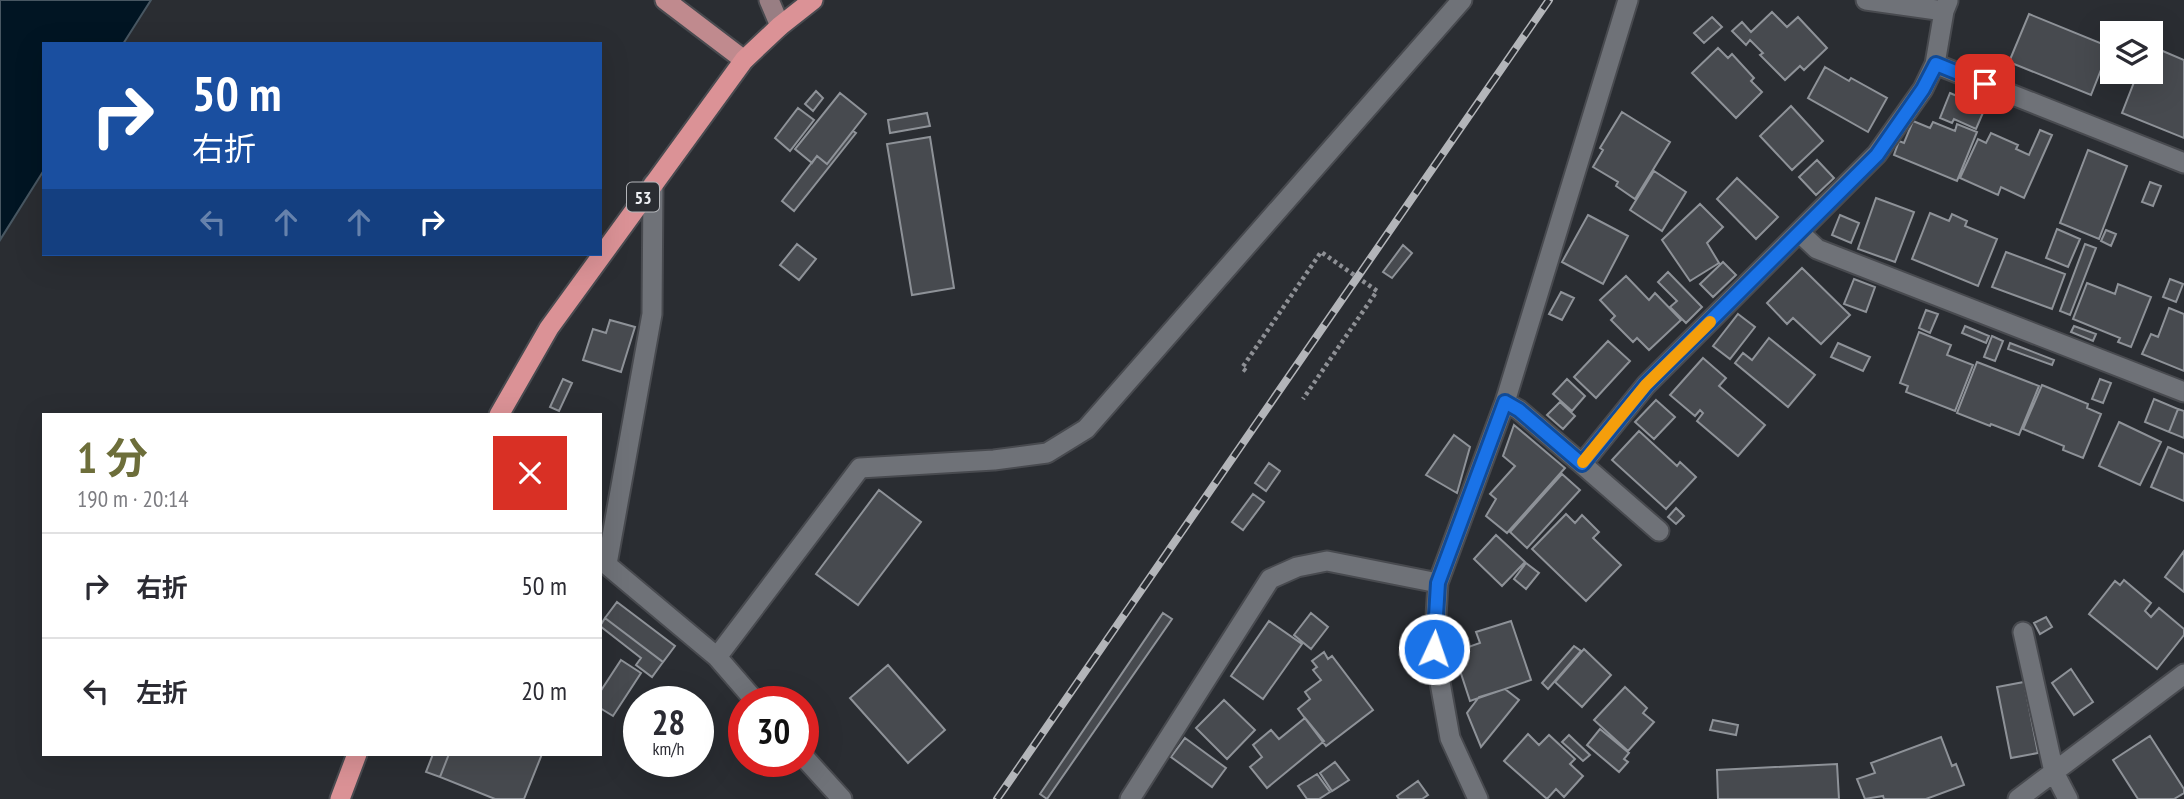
<!DOCTYPE html>
<html lang="ja">
<meta charset="utf-8">
<style>
:root{--surface:#fff;--page:#f2f2f3;--text:#2b2b33;--muted:#7c7c81;--line:#e1e1e2;--accent:#6d6e3a}
body{margin:0;font-family:"PT Sans Narrow","Noto Sans JP",sans-serif;background:var(--page);color:var(--text);height:100vh;display:flex;flex-direction:column;font-size:26px;white-space:nowrap}
*{box-sizing:border-box;margin:0}
p{font-size:23px;color:var(--muted)}
.icon{flex:none;width:38px;height:38px;fill:none;stroke:currentColor;stroke-width:2;stroke-linecap:round;stroke-linejoin:round}
.map{position:relative;flex:1;overflow:hidden}
.sheet{position:absolute;left:42px;top:413px;width:560px;height:343px;display:flex;flex-direction:column;background:var(--surface);border-radius:0px;box-shadow:0 7px 28px #0002}
.sheet>*{flex:none}
.guide{position:absolute;left:42px;top:42px;width:560px;height:214px;border-radius:0px;box-shadow:0 7px 28px #0002;background:#1a4fa0;color:#fff;overflow:hidden}
.controls{position:absolute;left:2100px;top:21px;display:grid;gap:14px}
.controls a{display:grid;place-items:center;width:63px;height:63px;border-radius:0px;background:var(--surface);box-shadow:0 7px 28px #0002;font-size:35px}
.speed{position:absolute;left:623px;top:686px;display:flex;gap:14px;font-size:35px;font-weight:700;text-align:center}
.speed>*{display:grid;place-content:center;width:91px;height:91px;border-radius:50%;background:var(--surface);box-shadow:0 7px 28px #0002;line-height:1}
.speed small{font-size:18px;font-weight:400}
.speed .limit{border:10px solid #d22;background:#fff;color:#111}
.pin{position:absolute;display:grid;place-items:center;width:60px;height:60px;color:#fff;margin:-30px;border-radius:14px;box-shadow:0 4px 10px #0006}
.me{position:absolute;width:77px;margin:-38px;rotate:3deg;stroke-linejoin:round;filter:drop-shadow(0 0 5px #0008)}
.turn{display:flex;align-items:center;gap:24px;height:147px;padding:0 35px;font-size:32px}
.turn .icon{width:91px;height:91px;stroke-width:2.5}
.turn b{display:block;font-size:49px;line-height:60px}
.lanes{display:flex;align-items:center;height:66px;padding:0 35px;background:#0003;justify-content:center;gap:35px;direction:ltr}
.lanes .off{opacity:.35}
.round{display:grid;place-items:center;flex:none;width:74px;height:74px;border-radius:0px;background:var(--page)}
.overview{display:flex;align-items:center;justify-content:space-between;height:119px;padding:0 35px}
h1{font-size:42px;font-weight:700;line-height:52px;color:var(--accent)}
ul{padding:0;list-style:none}
li{display:flex;align-items:center;gap:21px;height:105px;padding:0 35px;border-top:2px solid var(--line)}
li div{flex:1}
li b{display:block;font-size:26px}
li em{font-style:normal}
.map>svg:first-child{display:block}
.water{fill:#011523;stroke:#485762;stroke-width:2}
.building{fill:#474a4f;stroke:#8e9298;stroke-width:2}
.lines{fill:none;stroke-linecap:round;stroke-linejoin:round}
.minor-casing{stroke:#484a4f;stroke-width:23}
.secondary-casing{stroke:#484a4f;stroke-width:23}
.primary-casing{stroke:#484a4f;stroke-width:23}
.trunk-casing{stroke:#484a4f;stroke-width:23}
.path{stroke:#8e9095;stroke-width:4.5;stroke-dasharray:3.5 3.5;stroke-linecap:butt}
.minor{stroke:#6f7278;stroke-width:19}
.secondary{stroke:#987e83;stroke-width:19}
.primary{stroke:#c08a8e;stroke-width:19}
.trunk{stroke:#db9296;stroke-width:19}
.rail-casing{stroke:#b3b5b9;stroke-width:8}
.rail{stroke:#2a2d32;stroke-width:5;stroke-dasharray:16;stroke-linecap:butt}
.route-casing{stroke:#114b97;stroke-width:18}
.route{stroke:#1a73e8;stroke-width:12}
.slow{stroke:#f59e0b;stroke-width:12}
.labels{text-anchor:middle;dominant-baseline:central;stroke-width:7;stroke-linejoin:round;paint-order:stroke}
.shield{fill:#2a2d32;stroke:#b4b6ba;stroke-width:2}
.shield-label{font-size:18px;font-weight:bold;fill:#eff1f5}
</style>
<div class="map">
<svg width="2184" height="799" viewBox="0 0 2184 799">
<rect width="100%" height="100%" fill="#2a2d32"/>
<path class="water" d="M0,0h151l-28,44h-79v126l-44,70z"/>
<path class="building" d="M1772,12l15,15 11,-10 29,31 -23,22 -4,-4 -15,14 -25,-25 3,-2 -13,-13 -4,5 -14,-14 10,-9 9,10z
M2029,14l81,33 -19,48 -82,-33z
M1712,17l10,10 -18,16 -10,-10z
M2151,46l33,14v78l-62,-25 16,-41h13z
M1718,48l10,10 4,-4 22,24 -3,3 11,11 -26,26 -44,-45z
M1825,67l24,14 2,-3 36,20 -19,34 -60,-34z
M816,91l7,7 -10,13 -8,-7z
M840,93l26,21 -39,50 -10,-8 -5,7 -17,-14z
M1950,93l35,15 -9,21 -22,-10 -2,4 -12,-5z
M1791,106l32,35 -31,29 -32,-34z
M798,108l16,12 -24,31 -15,-13z
M1622,112l48,30 -35,57 -19,-13 2,-4 -25,-15 10,-17 -3,-2z
M927,113l3,13 -40,7 -2,-13z
M1913,121l17,7 3,-6 22,9 2,-7 20,8 -20,49 -63,-26 5,-14 5,2z
M2040,130l12,5 -28,63 -23,-11 -3,8 -38,-17 18,-39 8,4 5,-10 27,12 -2,4 13,6z
M853,131l3,2 -62,78 -12,-10 35,-45 10,8z
M930,137l24,151 -42,7 -25,-151z
M2088,150l39,16 -28,73 -39,-16z
M1817,160l17,18 -18,17 -17,-18z
M1654,171l32,21 -24,39 -32,-21z
M1737,178l41,39 -22,22 -39,-40z
M2150,182l11,4 -8,20 -11,-4z
M1876,198l38,14 -19,50 -37,-13z
M1700,204l23,23 -16,16 12,20 -29,18 -28,-41z
M1930,213l19,8 3,-7 15,7 -2,5 32,13 -19,47 -66,-27z
M1588,215l40,21 -25,48 -41,-22z
M1840,215l19,8 -8,20 -19,-8z
M2057,229l23,10 -12,28 -22,-9z
M2106,230l10,4 -5,12 -10,-5z
M797,244l19,15 -17,21 -19,-15z
M2085,244l11,4 -26,67 -10,-4z
M1403,245l9,8 -20,25 -9,-6z
M2006,252l59,22 -13,35 -60,-22z
M1723,262l13,13 -23,22 -13,-13z
M1802,268l48,47 -29,29 -28,-26 -6,6 -20,-21z
M1668,272l34,35 -16,16 -16,-16 7,-6 -19,-19z
M1626,276l23,24 6,-7 26,27 -32,30 -12,-12 -4,4 -22,-22 4,-4 -15,-16z
M1854,279l21,8 -9,25 -22,-8z
M2170,279l13,5 -7,18 -13,-5z
M2087,283l28,11 3,-10 33,13 -20,50 -13,-5 2,-4 -47,-19z
M1561,292l13,6 -12,22 -13,-6z
M2169,308l15,6v57l-42,-17 9,-20 7,3z
M1926,310l12,4 -8,19 -11,-5z
M1738,314l17,13 -25,32 -17,-13z
M610,320l25,7 -14,45 -38,-12 10,-31 13,4z
M1965,326l24,10 -3,7 -24,-10z
M2074,326l22,8 -3,7 -22,-9z
M1919,332l32,13 -4,10 26,10 -18,46 -49,-19 2,-6 -8,-3z
M1992,336l11,5 -8,20 -11,-4z
M1769,338l46,37 -27,32 -53,-44 8,-10 9,7z
M1608,341l22,20 -34,37 -22,-21z
M1838,343l32,14 -7,14 -32,-14z
M2010,343l44,17 -2,5 -44,-16z
M1703,358l23,20 -7,8 46,39 -27,31 -41,-35 6,-8 -3,-3 -5,6 -25,-21z
M1977,362l62,24 -20,49 -28,-11 -1,2 -33,-13z
M563,379l9,4 -13,28 -9,-4z
M1567,379l18,17 -13,15 -19,-17z
M2100,379l11,4 -8,20 -11,-4z
M2042,385l46,19 -1,4 14,6 -18,44 -20,-8 1,-4 -41,-17z
M2154,399l24,10 -9,23 -24,-10z
M1656,400l19,17 -21,22 -19,-17z
M1560,402l15,14 -12,13 -16,-14z
M2178,409l6,2v27l-15,-6z
M2119,422l42,20 -21,43 -41,-19z
M1514,425l51,43 -58,65 -21,-17 10,-17 -6,-5 25,-28 -12,-10z
M1639,431l38,35 3,-4 16,15 -30,32 -54,-49z
M1454,435l16,12 -13,46 -31,-18z
M2168,447l16,7v47l-33,-14z
M1269,463l11,8 -14,20 -11,-8z
M1562,474l18,16 -53,58 -17,-16z
M879,490l42,32 -63,83 -42,-31z
M1253,494l11,8 -21,28 -11,-8z
M1676,508l8,8 -8,8 -8,-7z
M1566,514l9,9 7,-8 17,17 -6,6 28,27 -35,36 -54,-52z
M1496,535l29,27 -23,24 -28,-27z
M2184,551v41l-19,-15z
M1526,563l13,10 -13,16 -12,-10z
M2124,580l27,23 -6,8 6,6 8,-9 25,21v6l-27,34 -68,-55 26,-33 5,4z
M617,602l58,44 -12,16 -58,-44z
M1163,613l9,6 -125,180 -7,-5z
M1311,613l17,14 -17,22 -17,-14z
M2046,617l6,10 -12,7 -6,-11z
M605,618l58,44 -11,15 -16,-12 5,-7 -41,-32z
M1269,621l33,23 -39,55 -32,-23z
M1511,621l20,59 -61,21 -16,-49 26,-9 -4,-11z
M1574,646l7,5 -33,38 -6,-6z
M1584,649l27,26 -29,32 -27,-25z
M1324,652l4,7 4,-3 41,54 -47,36 -28,-37 12,-10 -5,-7 16,-12 -8,-10 4,-3 -5,-6z
M621,660l20,13 -28,43 -13,-8v-16z
M888,665l57,65 -37,33 -58,-65z
M2071,669l22,33 -19,13 -22,-32z
M2024,682l14,71 -27,5 -14,-71z
M1625,687l22,21 -4,5 11,9 -26,29 -34,-31z
M1505,689l14,11 -38,47 -14,-34 12,-16z
M1224,700l31,30 -28,29 -31,-31z
M1305,718l19,23 -57,47 -17,-21 12,-10 -9,-12 18,-15 8,9z
M1713,720l25,5 -2,10 -26,-5z
M1600,729l29,24 -5,6 4,3 -9,10 -32,-27z
M1528,734l11,11 10,-10 26,24 -5,5 13,12 -19,21 -8,-8 -9,10 -43,-38z
M1569,735l21,20 -7,6 -21,-19z
M2150,736l34,53v4l-10,6h-36l-25,-39z
M1941,737l11,29 4,-2 8,21 -38,14h-42l-1,-3 -18,3 -8,-20 18,-6 -4,-10z
M1185,738l41,30 -14,19 -41,-30z
M433,754h16l-9,23 -14,-5z
M449,754h93l-18,45h-29l-55,-22z
M1335,762l14,18 -17,11 -12,-18z
M1837,764l2,35h-121l-1,-29z
M1317,774l13,18 -11,7h-12l-9,-13z
M1418,781l10,14 -6,4h-23l-2,-3z"/>
<g class="lines">
<defs>
<path id="minor" d="M1866,0l78,11 4,-10
M1935,64l249,99
M1800,233l17,16 367,143
M1505,402l14,8 63,54 64,-79 231,-231 46,-65 12,-25 9,-53
M1582,464l77,67
M600,559l117,98 39,45
M607,564l45,-250 1,-130
M2023,632l31,140 14,27
M717,657l143,-189 134,-8 53,-7 39,-24 376,-429
M803,756l39,43
M1130,799l140,-220 27,-12 30,-6 111,22
M1478,799l-28,-61 -16,-89 4,-66 67,-181 123,-402
M2018,799l166,-125"/>
<path id="secondary" d="M769,0l11,26"/>
<path id="primary" d="M665,0l79,60"/>
<path id="trunk" d="M499,415l50,-87 195,-268 36,-34 33,-26
M340,799l17,-45"/>
</defs>
<use href="#minor" class="minor-casing"/>
<use href="#secondary" class="secondary-casing"/>
<use href="#primary" class="primary-casing"/>
<use href="#trunk" class="trunk-casing"/>
<path class="path" d="M1246,371l-4,-3 79,-116 56,39 -74,108"/>
<use href="#minor" class="minor"/>
<use href="#secondary" class="secondary"/>
<use href="#primary" class="primary"/>
<use href="#trunk" class="trunk"/>
<defs>
<path id="rail" d="M997,799l552,-799"/>
</defs>
<use href="#rail" class="rail-casing"/>
<use href="#rail" class="rail"/>
</g>
<g class="lines">
<defs>
<path id="route" d="M1434,649l4,-66 67,-181 14,8 63,54 64,-79 231,-230 46,-66 13,-25 49,20"/>
</defs>
<use href="#route" class="route-casing"/>
<use href="#route" class="route"/>
<path class="slow" d="M1583,462l63,-77 64,-63"/>
</g>
<g class="labels">
<rect class="shield" x="627" y="182.5" width="32" height="29" rx="5"/>
<g class="shield-label">
<text x="643" y="197">53</text>
</g>
</g>
</svg>
<div class="controls">
<a><svg class="icon" aria-label="layers" viewBox="0 0 24 24"><path d="M12 4l9 5-9 5-9-5zM3 14l9 5 9-5"/></svg></a>
</div>
<div class="speed"><div>28<small>km/h</small></div><div class="limit">30</div></div>
<div class="pin" style="left:1985px;top:84px;background:#d93025"><svg class="icon" aria-label="arrive" viewBox="0 0 24 24"><path d="M6 21V4h12l-3 4 3 4H6"/></svg></div>
<svg class="me" style="left:1434px;top:649px" viewBox="-20 -20 40 40"><circle r="17" fill="#1a73e8" stroke="#fff" stroke-width="3"/><path d="M0-11L8 9 0 5-8 9z" fill="#fff"/></svg>
<div class="guide">
<div class="turn"><svg class="icon" aria-label="right" viewBox="0 0 24 24"><path d="M7 20v-9h11M14 6l5 5-5 5"/></svg><div><b>50 m</b>右折</div></div>
<div class="lanes"><svg class="icon off" aria-label="left" viewBox="0 0 24 24"><path d="M17 20v-9H6M10 6l-5 5 5 5"/></svg><svg class="icon off" aria-label="ahead" viewBox="0 0 24 24"><path d="M12 20V5M6 11l6-6 6 6"/></svg><svg class="icon off" aria-label="ahead" viewBox="0 0 24 24"><path d="M12 20V5M6 11l6-6 6 6"/></svg><svg class="icon" aria-label="right" viewBox="0 0 24 24"><path d="M7 20v-9h11M14 6l5 5-5 5"/></svg></div>
</div>
<section class="sheet">
<div class="overview"><div><h1>1 分</h1><p>190 m · 20:14</p></div><a class="round" style="background:#d93025;color:#fff"><svg class="icon" aria-label="close" viewBox="0 0 24 24"><path d="M6 6l12 12M18 6L6 18"/></svg></a></div>
<ul>
<li><svg class="icon" aria-label="right" viewBox="0 0 24 24"><path d="M7 20v-9h11M14 6l5 5-5 5"/></svg><div><b>右折</b></div><em>50 m</em></li>
<li><svg class="icon" aria-label="left" viewBox="0 0 24 24"><path d="M17 20v-9H6M10 6l-5 5 5 5"/></svg><div><b>左折</b></div><em>20 m</em></li>
</ul>
</section>
</div>
